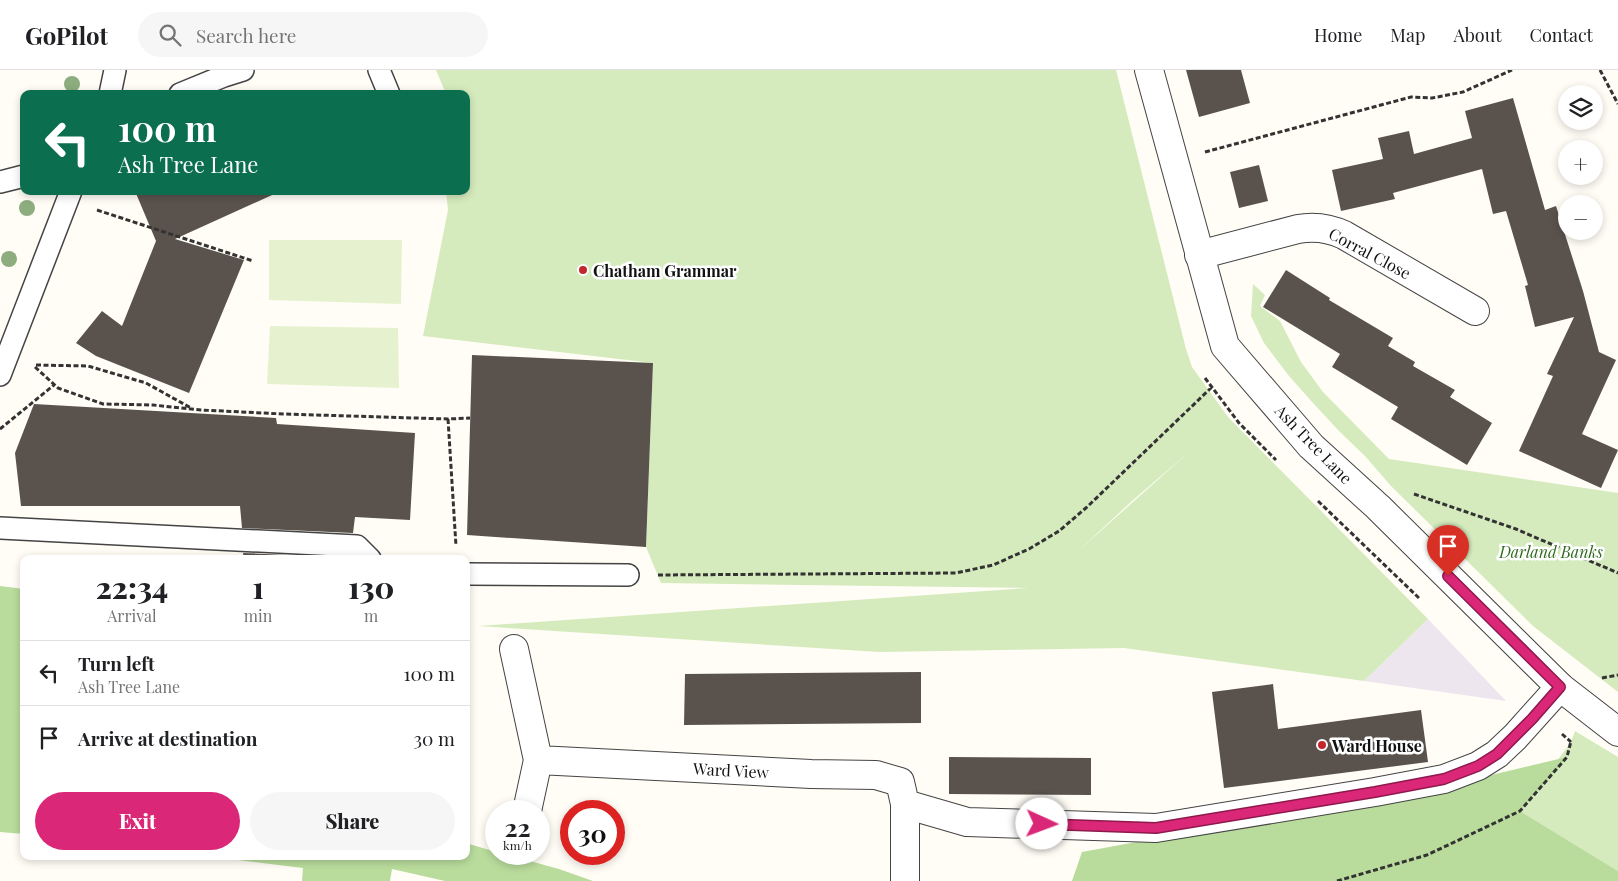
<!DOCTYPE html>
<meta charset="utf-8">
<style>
:root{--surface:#fff;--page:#f6f6f6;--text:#202124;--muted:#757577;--line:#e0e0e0;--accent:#db2777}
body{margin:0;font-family:"Playfair Display",serif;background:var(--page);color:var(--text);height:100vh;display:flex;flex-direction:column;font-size:19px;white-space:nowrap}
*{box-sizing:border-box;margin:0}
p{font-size:16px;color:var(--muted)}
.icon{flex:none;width:28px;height:28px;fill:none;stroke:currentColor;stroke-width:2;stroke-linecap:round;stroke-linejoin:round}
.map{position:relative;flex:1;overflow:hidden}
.panel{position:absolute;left:20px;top:485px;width:450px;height:305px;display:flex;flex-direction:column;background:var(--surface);border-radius:10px;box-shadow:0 2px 8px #0003}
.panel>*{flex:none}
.guide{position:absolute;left:20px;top:20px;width:450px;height:105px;border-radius:10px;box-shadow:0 2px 8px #0003;background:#0b6e4f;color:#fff;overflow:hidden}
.controls{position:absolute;left:1558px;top:15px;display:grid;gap:10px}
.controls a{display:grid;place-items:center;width:45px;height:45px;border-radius:50%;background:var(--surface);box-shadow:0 2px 8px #0003;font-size:25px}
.speed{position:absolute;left:485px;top:730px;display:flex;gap:10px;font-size:25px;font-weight:700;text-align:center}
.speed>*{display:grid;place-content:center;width:65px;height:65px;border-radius:50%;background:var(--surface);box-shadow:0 2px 8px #0003;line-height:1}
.speed small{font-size:12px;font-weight:400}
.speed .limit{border:8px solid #d22;background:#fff;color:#111}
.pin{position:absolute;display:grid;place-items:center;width:42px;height:42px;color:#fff;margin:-51px -21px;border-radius:50% 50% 50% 0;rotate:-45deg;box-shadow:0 0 5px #0007}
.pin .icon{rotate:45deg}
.me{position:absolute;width:55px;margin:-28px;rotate:92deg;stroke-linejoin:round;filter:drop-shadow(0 0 4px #0008)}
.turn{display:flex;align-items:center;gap:18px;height:105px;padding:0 15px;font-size:22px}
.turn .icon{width:65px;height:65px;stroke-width:2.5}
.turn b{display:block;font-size:35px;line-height:42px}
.eta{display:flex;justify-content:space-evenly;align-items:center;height:85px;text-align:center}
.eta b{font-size:30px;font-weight:800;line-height:35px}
.primary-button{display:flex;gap:10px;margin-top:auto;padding:10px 15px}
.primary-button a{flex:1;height:58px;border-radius:30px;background:var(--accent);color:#fff;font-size:20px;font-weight:800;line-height:58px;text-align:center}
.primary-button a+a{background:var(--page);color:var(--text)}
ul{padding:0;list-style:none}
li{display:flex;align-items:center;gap:15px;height:65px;padding:0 15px;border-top:1px solid var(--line)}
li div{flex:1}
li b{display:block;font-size:19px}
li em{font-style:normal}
header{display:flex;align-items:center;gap:30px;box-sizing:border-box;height:70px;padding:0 25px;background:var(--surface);border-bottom:1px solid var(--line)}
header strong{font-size:24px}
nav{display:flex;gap:28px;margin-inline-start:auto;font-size:18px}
.search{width:350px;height:45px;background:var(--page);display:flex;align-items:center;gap:12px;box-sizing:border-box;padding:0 18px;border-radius:28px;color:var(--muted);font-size:19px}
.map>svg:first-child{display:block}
.industrial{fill:#eee6ef}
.green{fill:#d5ebbd;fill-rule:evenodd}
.forest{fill:#b9dc9c}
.pitch{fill:#e6f2cf}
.building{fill:#5a524d}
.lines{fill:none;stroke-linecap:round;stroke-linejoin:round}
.service-casing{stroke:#444;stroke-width:24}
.minor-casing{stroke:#444;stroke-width:30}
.tertiary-casing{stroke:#444;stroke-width:30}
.path{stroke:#333;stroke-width:3;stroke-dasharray:5 2.5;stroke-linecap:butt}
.service{stroke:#fff;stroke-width:21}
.minor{stroke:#fff;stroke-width:28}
.tertiary{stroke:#fff;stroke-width:28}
.tree{fill:#8dad7f}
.route-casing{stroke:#8e194d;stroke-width:12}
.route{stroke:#db2777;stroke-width:9}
.poi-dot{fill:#c4262e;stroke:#fff;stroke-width:2}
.labels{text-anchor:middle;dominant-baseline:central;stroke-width:5;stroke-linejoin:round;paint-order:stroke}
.street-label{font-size:16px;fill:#111;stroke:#fff}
.poi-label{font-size:16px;font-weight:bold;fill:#111;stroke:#fff;text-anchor:start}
.park-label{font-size:16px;font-style:italic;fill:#2f6b1f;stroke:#fff}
</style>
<header>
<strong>GoPilot</strong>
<div class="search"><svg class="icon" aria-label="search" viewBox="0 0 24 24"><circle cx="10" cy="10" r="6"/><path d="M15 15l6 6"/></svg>Search here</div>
<nav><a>Home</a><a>Map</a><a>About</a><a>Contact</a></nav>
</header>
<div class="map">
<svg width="1618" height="811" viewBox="0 0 1618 811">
<rect width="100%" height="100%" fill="#fffdf5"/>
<path class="industrial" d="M1428,549l78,82 -142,-20z"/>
<path class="green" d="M436,0h680l70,279 6,18 36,50 200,202 -64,62 -240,-33 -245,4 -401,-26 550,-38 -367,-5 -15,-36 7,-184 -230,-27 25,-126 -2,-19h20v-97h-20zM1190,381l-114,102 56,-52z
M1253,214l12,11 -5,11 20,15 21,41 22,30 66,67 229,34v199l-85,-66 -142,-140 -26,-30 -26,-25 -26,-28 -24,-27 -25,-33 -13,-27z
M1575,661l43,26v114l-98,-60 51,-69z"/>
<path class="forest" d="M0,516l24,3v245l-24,-2z
M1567,687l-47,54 98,60v10h-546l10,-29 380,-70z
M466,773l30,9v2h8l55,15 34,12h-148l-53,-12 -2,12h-88l1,-13 -97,-12h260z"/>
<path class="pitch" d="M269,170h133l-1,64 -132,-4z
M270,256l128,2 1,60 -132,-4z"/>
<path class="building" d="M1186,0h55l9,33 -51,14z
M1513,28l32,112 11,-4 27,85 16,61 17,8 -34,74 36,16 -17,38 -82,-37 34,-75 -6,-2 27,-57 -39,10 -10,-41 3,-1 -22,-74 -13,3 -11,-45 -89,24 2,6 -54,12 -9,-41 51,-11 -5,-21 31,-7 5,23 58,-16 -7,-27z
M1259,95l9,36 -29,7 -9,-36z
M135,121h146l-106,48 69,21 -55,133 -93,-37 -20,-13 26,-32 20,15 34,-85z
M1286,200l44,28 -1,2 64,38 -5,8 27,16 -2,4 42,24 -5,7 42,26 -25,42 -76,-46 7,-12 -66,-40 8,-13 -77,-47z
M472,285l181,8 -7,184 -179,-12z
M34,334l242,14 1,6 138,9 -5,87 -55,-3 -2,16 -111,-5 -2,-22h-219l-6,-53z
M243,483l107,5 -106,1z
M921,602v51l-237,2 1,-51z
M1273,614l5,45 143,-19 7,52 -204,26 -12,-96z
M949,687l142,1v37l-142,-1z"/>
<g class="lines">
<defs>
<path id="service" d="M379,0l10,24
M110,24l5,-24
M180,24l44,-18 19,-6
M0,112l24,-6
M0,305l71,-184
M0,458l357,18 13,13
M466,504l162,1"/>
<path id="minor" d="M1199,185l99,-26c16,-3 31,-1 46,6l131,76
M514,579l24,111 -11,51
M538,690l273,14 65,1 24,7 5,22 62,18 189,6 219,-36 69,-13 34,-13 19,-12 18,-17 45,-50
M905,811v-77"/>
<path id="tertiary" d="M1149,0l76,276 86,100 67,61 182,180 58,45"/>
</defs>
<use href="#service" class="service-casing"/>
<use href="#minor" class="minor-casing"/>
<use href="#tertiary" class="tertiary-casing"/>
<path class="path" d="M1600,0l18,34
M1205,82l206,-55 21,1 31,-6 49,-22
M97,140l156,51
M36,295l52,1 58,17 45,25
M35,297l23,21 45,16 50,1 48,5 83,4 164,5 22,-1
M1205,308l34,45 37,37
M448,349l8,127
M0,359l54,-44
M1414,424l102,35 102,44
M1318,431l102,98
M658,505l298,-2 37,-8 36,-16 30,-18 28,-24 126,-121
M1602,608l16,-3
M1562,664l9,8
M1337,811l90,-26 93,-44 47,-54 4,-16"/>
<use href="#service" class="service"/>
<use href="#minor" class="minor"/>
<use href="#tertiary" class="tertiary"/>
</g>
<g class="tree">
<circle cx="72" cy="14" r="8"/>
<circle cx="27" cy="138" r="8"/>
<circle cx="9" cy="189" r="8"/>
</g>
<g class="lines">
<defs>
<path id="route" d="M1042,754l114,4 219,-36 69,-13 34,-13 19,-12 35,-35 28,-32 -112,-111"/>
</defs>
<use href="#route" class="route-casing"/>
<use href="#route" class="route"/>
</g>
<g class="poi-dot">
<circle cx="583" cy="200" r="5"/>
<circle cx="1322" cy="675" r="5"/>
</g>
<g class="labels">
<g class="street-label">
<text transform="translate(1370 183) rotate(28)">Corral Close</text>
<text transform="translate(1314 374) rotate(46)">Ash Tree Lane</text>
<text transform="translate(731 700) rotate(3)">Ward View</text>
</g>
<g class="poi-label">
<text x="593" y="200">Chatham Grammar</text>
<text x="1332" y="675">Ward House</text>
</g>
<g class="park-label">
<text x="1551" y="481">Darland Banks</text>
</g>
</g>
</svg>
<div class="controls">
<a><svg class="icon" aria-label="layers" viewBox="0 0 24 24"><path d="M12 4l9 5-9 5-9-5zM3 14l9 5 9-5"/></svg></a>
<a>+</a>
<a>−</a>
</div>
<div class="speed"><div>22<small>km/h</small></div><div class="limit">30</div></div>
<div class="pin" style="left:1448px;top:506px;background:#d93025"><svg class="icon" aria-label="arrive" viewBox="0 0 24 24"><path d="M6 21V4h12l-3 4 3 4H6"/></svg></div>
<svg class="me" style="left:1042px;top:754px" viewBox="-20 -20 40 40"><circle r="19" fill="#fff"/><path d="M0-13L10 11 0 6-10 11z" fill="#db2777"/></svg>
<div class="guide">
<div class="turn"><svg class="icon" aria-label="left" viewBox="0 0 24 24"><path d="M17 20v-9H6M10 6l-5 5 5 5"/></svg><div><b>100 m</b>Ash Tree Lane</div></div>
</div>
<section class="panel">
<div class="eta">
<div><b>22:34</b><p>Arrival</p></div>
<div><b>1</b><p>min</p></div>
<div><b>130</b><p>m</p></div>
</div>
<ul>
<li><svg class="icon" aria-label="left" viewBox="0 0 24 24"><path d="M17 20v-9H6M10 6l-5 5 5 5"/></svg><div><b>Turn left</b><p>Ash Tree Lane</p></div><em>100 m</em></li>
<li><svg class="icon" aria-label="arrive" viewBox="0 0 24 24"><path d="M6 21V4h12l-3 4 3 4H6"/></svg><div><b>Arrive at destination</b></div><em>30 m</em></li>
</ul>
<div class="primary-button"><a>Exit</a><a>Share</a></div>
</section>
</div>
